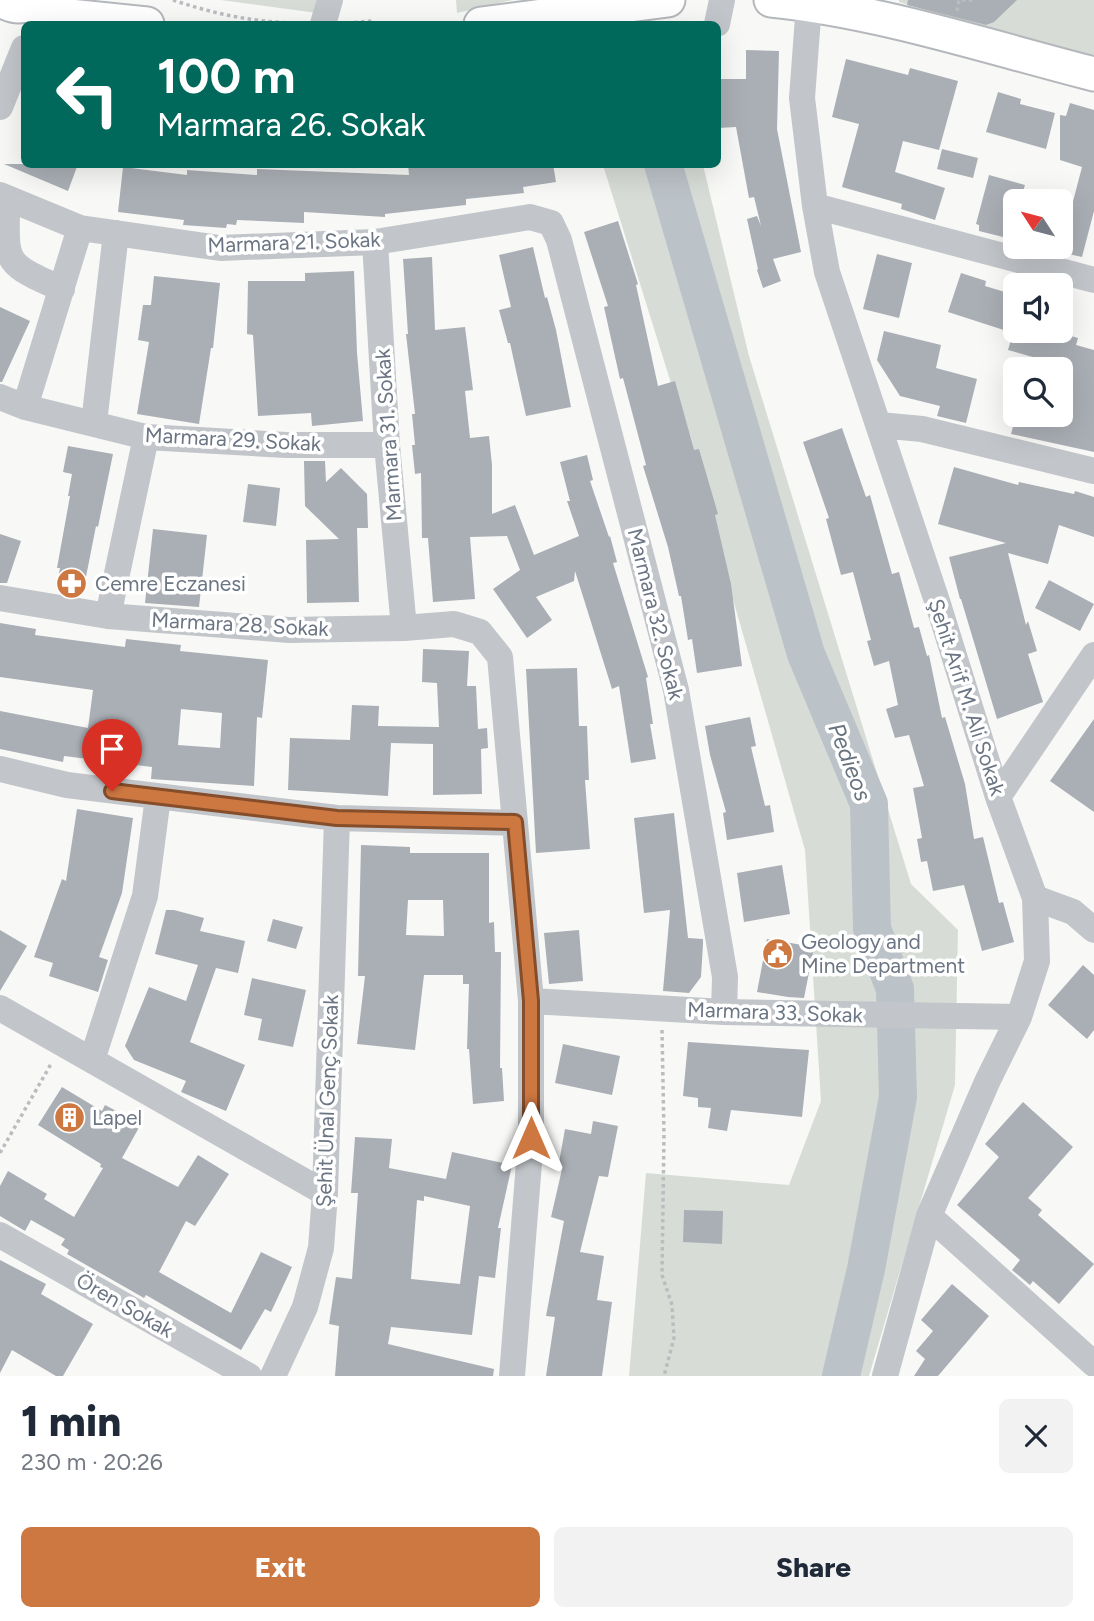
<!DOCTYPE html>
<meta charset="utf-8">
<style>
:root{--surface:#fff;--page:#f2f2f3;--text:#1f2937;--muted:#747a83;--accent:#cd7741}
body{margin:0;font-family:Figtree,sans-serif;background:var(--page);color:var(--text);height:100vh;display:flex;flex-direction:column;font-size:26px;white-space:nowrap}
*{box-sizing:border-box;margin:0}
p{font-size:23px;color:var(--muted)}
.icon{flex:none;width:38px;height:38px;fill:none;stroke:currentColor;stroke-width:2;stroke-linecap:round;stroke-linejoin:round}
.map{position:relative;height:1376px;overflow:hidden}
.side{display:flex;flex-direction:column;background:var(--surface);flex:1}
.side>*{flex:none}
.banner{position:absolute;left:21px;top:21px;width:700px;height:147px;border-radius:10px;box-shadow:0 7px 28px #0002;background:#00695c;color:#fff;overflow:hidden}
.needle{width:46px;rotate:306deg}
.controls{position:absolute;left:1003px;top:189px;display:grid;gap:14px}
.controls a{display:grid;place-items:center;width:70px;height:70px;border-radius:10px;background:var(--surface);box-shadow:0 7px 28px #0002;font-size:35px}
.pin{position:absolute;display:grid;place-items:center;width:60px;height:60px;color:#fff;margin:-72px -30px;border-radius:50% 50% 50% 0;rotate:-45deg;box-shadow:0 0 7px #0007}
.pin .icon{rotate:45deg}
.me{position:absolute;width:77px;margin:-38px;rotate:0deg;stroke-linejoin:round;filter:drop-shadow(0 0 5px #0008)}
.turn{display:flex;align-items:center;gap:24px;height:147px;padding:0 21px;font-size:32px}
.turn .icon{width:91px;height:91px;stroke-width:2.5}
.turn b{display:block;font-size:49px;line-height:60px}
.round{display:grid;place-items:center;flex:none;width:74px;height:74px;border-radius:10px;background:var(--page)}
.summary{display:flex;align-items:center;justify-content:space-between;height:119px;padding:0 21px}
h1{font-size:42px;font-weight:800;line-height:52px}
.primary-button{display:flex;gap:14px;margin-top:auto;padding:14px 21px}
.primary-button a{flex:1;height:80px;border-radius:10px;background:var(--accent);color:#fff;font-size:28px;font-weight:800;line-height:80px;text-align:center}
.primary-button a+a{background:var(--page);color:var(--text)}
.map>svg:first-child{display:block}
.green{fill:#d7ddd6}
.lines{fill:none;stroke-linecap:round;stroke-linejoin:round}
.river{stroke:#bcc3c8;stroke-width:38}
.building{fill:#aaafb5;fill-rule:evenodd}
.major-casing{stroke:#b4b7bb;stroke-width:37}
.path{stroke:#babcbf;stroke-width:3.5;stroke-dasharray:3.5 3.5;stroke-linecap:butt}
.minor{stroke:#c2c5c9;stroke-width:26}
.major{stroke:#fff;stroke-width:33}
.route-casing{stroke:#854d2a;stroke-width:18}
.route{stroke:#cd7741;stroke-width:12}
.labels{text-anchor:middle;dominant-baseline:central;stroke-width:7;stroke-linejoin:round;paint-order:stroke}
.street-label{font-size:21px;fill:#6b7583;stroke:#fff}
.poi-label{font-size:21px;fill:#6b7583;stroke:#fff;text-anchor:start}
.water-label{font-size:23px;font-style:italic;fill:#67747f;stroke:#fff}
</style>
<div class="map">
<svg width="1094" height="1376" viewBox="0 0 1094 1376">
<rect width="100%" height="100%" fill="#f8f8f6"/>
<path class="green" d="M221,0h99l-3,13z
M456,0h56l-55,13z
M899,0h195v61l-195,-59z
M603,165h100l46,191 162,528 47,46 -3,155 -86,291h-240l17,-203 143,12 32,-84 -16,-251 -135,-470z"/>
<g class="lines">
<path class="river" d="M663,164l143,490 63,150 3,125 23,60 3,108 -32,172 -25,107"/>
</g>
<path class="building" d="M908,0h109l-23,22 -8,3 -79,-20z
M746,50l33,1 -2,78 24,123 -28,7 8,22 -18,7 -6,-18 1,-1 -11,-50 10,-3 4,10 -7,-29 -5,1 -13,-71 -18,1v-49h28z
M846,59l62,16 2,-7 48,13 -19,69 -36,-9 -8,31 50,16 -10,32 -34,-11 1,-5 -60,-17 17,-63 -27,-7z
M998,92l23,7 -1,5 35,9 -9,36 -60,-17z
M1070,103l24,7v101l-12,46 -22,-5v-45l11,2 11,-42 -22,-7v-45l6,1z
M942,149l36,9 -5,20 -36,-9z
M4,164h74l-10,27z
M408,164h145l3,18 -33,5 1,6 -58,6v6l-81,9v3l-81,-5v11l-67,-3 -1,5 -9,-1 -1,4 -43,-3 1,-5 -66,-8 5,-45 64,8v-5l70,5v-6l152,6z
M989,175l36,10 -5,16h-5v39l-36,-9v-6l-3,-1z
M618,221l20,63 -2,1 22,101 17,-5 19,69 5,-1 19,65 -3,1 16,69 11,82 -45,7 -5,-34 -4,1 -7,-44h-2l-11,-49 -25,-81 3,-1 -23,-87 -3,1 -16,-72 4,-1 -24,-74z
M533,247l12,51 2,-1 9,33 15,77 -45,9 -16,-73h-2l-9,-33 12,-3 -12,-52z
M877,254l35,9 -13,55 -36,-9z
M432,257l3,73 30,-3 8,63 -8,1 5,47 19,-2 3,29v49l23,-9 19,50 45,-19 -12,-35h3l-10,-39 27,-7 6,25 -3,1 19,56 1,-1 7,26 -4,1 35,114 -2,1 7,46h-3l6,35 -25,4 -12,-77 -7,3 -37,-118 -1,10 -38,16 16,23 -25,18 -34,-49 27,-19 -13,-34 -37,1 5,62 -42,3 -5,-64h-6l-1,-65 -6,1 -3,-29h3l-3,-31h3l-9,-80h2l-5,-75z
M354,271l3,82 6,68 -51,5 -1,-13 -53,3 -5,-81 -6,-1 1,-53h57v-8z
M961,273l25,8 -1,5 30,9v36h39l24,7 -2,7 18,5v102l-83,-18 5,-19h44v-47l-18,-5 1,-3 -35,-10 5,-17 -65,-21z
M154,276l66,7 -7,65h-2l-12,76 -62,-10 12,-72 -11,-2 5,-35h8z
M0,307l30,14 -28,61h-2z
M884,331l57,14 -5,23 41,11 -11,44 -29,-7 3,-10 -40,-10 -23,-36z
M842,428l24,69 4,-2 22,79 7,-2 15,56 5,-1 8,29 2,-1 13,63 3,-1 20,67 9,55 9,-2 16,66 4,-1 11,40 -32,9 -18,-66 -31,6 -6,-30 -6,1 -4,-23 5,-1 -9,-50 11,-2 -15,-51 -14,3 -9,-29 12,-4 -9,-44 -15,5 -7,-25 4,-1 -18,-68 -12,3 -15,-56 3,-1 -26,-76z
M68,446l45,8 -15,73 -2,-1 -13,66 -27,-4 4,-20h-3l13,-72h-2l4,-22 -9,-2z
M304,461h21l1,21 15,-14 26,26 1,34h-11l2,74 -52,1 -1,-63 33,-1 -34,-33z
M954,467l64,18 1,-3 55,12 1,-3 19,6v40l-35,-12 -11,39 -40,-11 18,72 2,-4 9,30 -9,3 15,48 -46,17 -36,-120h-1l-11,-42 57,-14 -68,-19z
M248,484l32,4 -4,38 -33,-4z
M153,529l54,6 -8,72 -54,-4z
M0,534l21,7 -14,42h-7z
M1049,580l45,24 -14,27 -45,-23z
M0,623l36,6 -1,6 90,12 1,-8 55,6 -1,6 88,9 -6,58 -5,-1 -3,69 -103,-7 1,-12 -88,-11 -1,6 -63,-13v-38l88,17 5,-38 -93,-13zM181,709l41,4 -2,35 -42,-3z
M423,649l46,2 -2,35h9l2,43 9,-1 1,20 -7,1 1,45 -49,1v-51l-42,-1 -3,53 -100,-6 2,-52 60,2 2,-35 27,1 -1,20 61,1 -2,-44 -15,-1z
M577,668l2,58h8l2,54h-4l5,69 -54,4 -10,-184z
M750,717l6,29 -5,1 14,59 5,-1 4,27 -47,8 -4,-27 3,-1 -16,-57 -5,-29z
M1094,719v93l-44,-31z
M77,809l56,9 -11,75 -23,64 9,3 -10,32 -49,-16 4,-13 -19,-6 28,-78 4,2z
M674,813l14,125 15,1v5l-2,33 -12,16 -26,-2 7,-81 -26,3 -10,-95z
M361,845l49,2v6h79v70l5,-1 1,30h6l-1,116h2l2,33 -31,3 -4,-55h-2l2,-65h-6v-9h-39l-9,75 -58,-6 8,-68h-7zM408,900h35l1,36 -38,-1z
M782,865l8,49 -46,8 -7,-49z
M166,910h8l30,8 -4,13 45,10 -7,32 -22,-5 -26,74 55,23 -19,46 -45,-19 5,-11 -52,-21 -9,-14 24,-59 37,14 12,-36 -43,-11z
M273,919l30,8 -7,22 -29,-8z
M0,930l27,16 -27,45z
M579,930l4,51 -34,3 -5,-51z
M767,939l47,8 -10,51 -16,-1 -31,-5z
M1083,965l11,10v55l-7,9 -39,-34z
M252,978l54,12 -13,57 -35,-7 4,-21 -18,-4z
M688,1042l121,8 -7,67 -71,-7 -4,21 -19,-3 3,-20 -13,-1v-9l-15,-2z
M563,1044l57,12 -8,39 -57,-12z
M62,1087l40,24 3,-6 36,19 -19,34 56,29 20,-32 31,19 -34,52 -9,-5 -27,51 72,41 30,-61 31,15 -21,45 -6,-3 -24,41 -95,-55 -2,3 -77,-44 2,-4 -8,-5 4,-6 -34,-19 -6,11 -25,-15v-30l8,-15 39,23 -3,5 30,18 29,-49 -3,-1 1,-3 -63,-39z
M1023,1102l50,45 -45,51 14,12 -4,5 56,49 -35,40 -26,-23 -3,4 -18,-15 8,-10 -63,-55 42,-48 -14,-13z
M593,1121l25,5 -10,51 -9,-1 -19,76 24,4 -7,44 15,2 -10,74h-56l9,-59 -9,-1 18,-95 -13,-4 11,-48 -4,-1 7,-39 26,5z
M355,1137l37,2 -3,29 57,11 6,-27 60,13 -14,63h3l-6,50 -16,-2 -7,59 -81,-8 -3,17 106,25 -1,7h-158l4,-50 -10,-2 7,-47 16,2 6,-86h-7zM424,1196l46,10 -10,78 -49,-5 6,-79 7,1z
M684,1210l39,1 -1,33 -39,-2z
M0,1260l46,24 -5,10 52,30 -30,52h-7l-44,-26 -12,23z
M952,1284l37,32 -51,60h-24l11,-17 -9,-8 17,-20 -12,-11z"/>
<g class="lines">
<defs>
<path id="major" d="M2,0c11,8 23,8 35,0
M771,0c109,11 217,47 323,74
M31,4l29,11 87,9
M481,24l187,-24"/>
</defs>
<use href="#major" class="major-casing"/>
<path class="path" d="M173,0c41,14 84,23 128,23
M957,11l2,-11h14
M347,23l25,-2 6,3
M662,1030l2,105 -2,140 10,30 2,33 -10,38
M0,1153l51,-89"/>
<path class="minor" d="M809,4l-7,94 13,108 12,66 111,332 60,193 37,101 2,63 -18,56 -32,65 -58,134 -44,160
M323,24l7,-24
M717,24l5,-24
M0,107l24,-59
M0,195l80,33 140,20 155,-6 155,-25 21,6 8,17 117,450 49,287 -1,35
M7,198c0,65 -7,64 55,91
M815,206l279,74
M375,242l12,203 17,183
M0,397l25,10 121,30 140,8h101
M25,407l55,-179
M94,423l22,-190
M879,425l43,4 172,42
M0,598l108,18 181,14 115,-2 50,-4 26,8 20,25 31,344v137l-19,238
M108,616l38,-179
M0,769l67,16 270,33 178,5
M998,797l96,-142
M1035,898l38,14 21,18
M531,1001l193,11 295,5
M0,1008l325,185
M92,1060l53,-164 13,-99
M929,1216l165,148
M0,1235l249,141
M273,1376l32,-69 16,-59 4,-55 12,-375"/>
<use href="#major" class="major"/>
</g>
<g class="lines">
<defs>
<path id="route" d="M112,791l225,27 178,4 16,179v137"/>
</defs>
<use href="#route" class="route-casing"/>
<use href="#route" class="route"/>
</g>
<defs>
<symbol id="pharmacy-disc" viewBox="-11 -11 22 22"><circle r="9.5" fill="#cd7741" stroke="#fff"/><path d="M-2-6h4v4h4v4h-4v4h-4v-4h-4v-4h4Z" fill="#fff"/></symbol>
<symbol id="civic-disc" viewBox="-11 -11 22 22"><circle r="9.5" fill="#cd7741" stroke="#fff"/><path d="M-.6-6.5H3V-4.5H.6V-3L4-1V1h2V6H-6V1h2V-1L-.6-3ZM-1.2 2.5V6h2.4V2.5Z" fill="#fff"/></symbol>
<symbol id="building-disc" viewBox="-11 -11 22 22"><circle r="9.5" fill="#cd7741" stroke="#fff"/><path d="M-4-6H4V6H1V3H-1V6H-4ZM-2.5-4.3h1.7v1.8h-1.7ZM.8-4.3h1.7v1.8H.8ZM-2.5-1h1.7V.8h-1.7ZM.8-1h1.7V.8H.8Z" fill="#fff"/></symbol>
</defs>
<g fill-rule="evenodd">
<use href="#pharmacy-disc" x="54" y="566" width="35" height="35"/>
<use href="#civic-disc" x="760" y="936" width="35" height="35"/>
<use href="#building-disc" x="52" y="1100" width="35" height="35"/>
</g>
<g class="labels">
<g class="street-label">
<text transform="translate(294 242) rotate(-2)">Marmara 21. Sokak</text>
<text transform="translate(388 435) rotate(-94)">Marmara 31. Sokak</text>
<text transform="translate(233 439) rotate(3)">Marmara 29. Sokak</text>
<text transform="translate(656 614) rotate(76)">Marmara 32. Sokak</text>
<text transform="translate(240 624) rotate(3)">Marmara 28. Sokak</text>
<text transform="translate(967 697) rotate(72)">Şehit Arif M. Ali Sokak</text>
<text transform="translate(775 1012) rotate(2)">Marmara 33. Sokak</text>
<text transform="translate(327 1101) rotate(-88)">Şehit Ünal Genç Sokak</text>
<text transform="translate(125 1305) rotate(30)">Ören Sokak</text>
</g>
<g class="poi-label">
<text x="95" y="583">Cemre Eczanesi</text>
<text x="801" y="941">Geology and<tspan x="801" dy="24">Mine Department</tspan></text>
<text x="92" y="1117">Lapel</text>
</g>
<g class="water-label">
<text transform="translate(850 762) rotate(69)">Pedieos</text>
</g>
</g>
</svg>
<div class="controls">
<a><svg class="needle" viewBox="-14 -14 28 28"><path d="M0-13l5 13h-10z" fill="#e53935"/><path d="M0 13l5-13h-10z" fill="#747a83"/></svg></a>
<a><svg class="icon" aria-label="sound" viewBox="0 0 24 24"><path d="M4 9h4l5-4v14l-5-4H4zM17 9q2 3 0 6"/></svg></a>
<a><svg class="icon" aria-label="search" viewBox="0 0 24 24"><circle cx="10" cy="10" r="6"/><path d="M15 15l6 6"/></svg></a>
</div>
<div class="pin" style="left:112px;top:791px;background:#d93025"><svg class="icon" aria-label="arrive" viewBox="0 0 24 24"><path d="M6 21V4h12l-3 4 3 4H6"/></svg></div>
<svg class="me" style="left:531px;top:1138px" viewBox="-20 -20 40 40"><path d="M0-17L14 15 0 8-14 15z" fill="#cd7741" stroke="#fff" stroke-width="4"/></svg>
<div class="banner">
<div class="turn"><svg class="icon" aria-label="left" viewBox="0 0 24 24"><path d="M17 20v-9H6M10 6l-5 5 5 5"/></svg><div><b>100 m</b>Marmara 26. Sokak</div></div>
</div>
</div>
<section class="side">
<div class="summary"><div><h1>1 min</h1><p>230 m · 20:26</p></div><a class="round"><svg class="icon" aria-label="close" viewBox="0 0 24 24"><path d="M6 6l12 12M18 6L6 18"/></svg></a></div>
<div class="primary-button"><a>Exit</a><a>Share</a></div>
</section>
